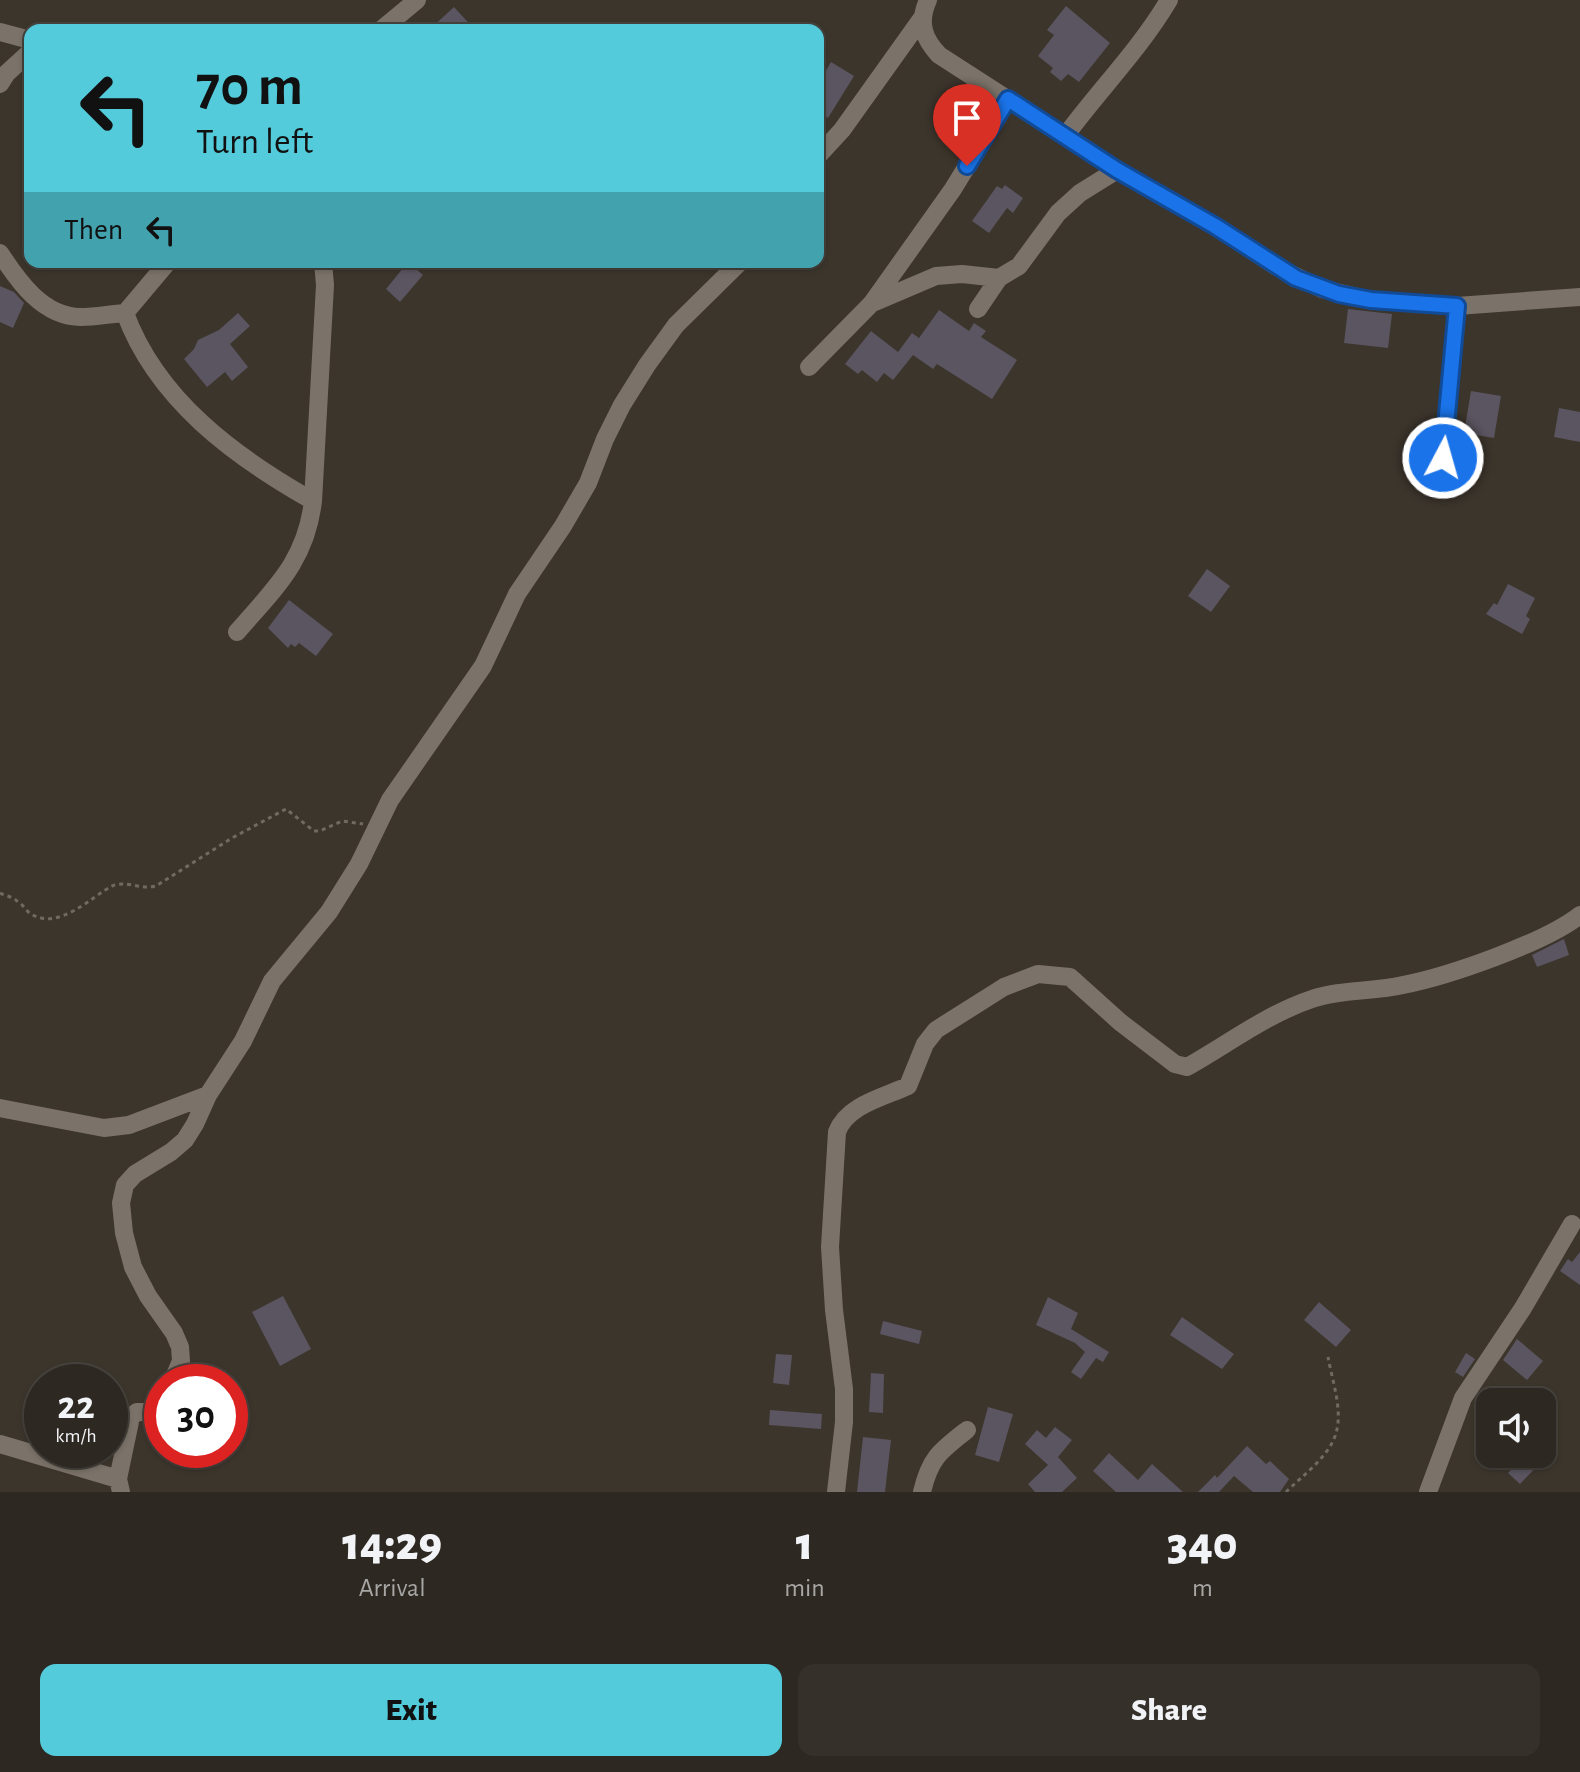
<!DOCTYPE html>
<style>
:root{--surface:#2d2821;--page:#35302a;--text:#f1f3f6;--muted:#a7a6a5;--line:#48443f;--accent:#53cbda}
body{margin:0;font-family:"Alegreya Sans",sans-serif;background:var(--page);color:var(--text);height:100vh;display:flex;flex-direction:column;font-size:30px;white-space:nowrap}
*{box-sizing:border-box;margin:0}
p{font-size:26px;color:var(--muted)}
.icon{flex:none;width:44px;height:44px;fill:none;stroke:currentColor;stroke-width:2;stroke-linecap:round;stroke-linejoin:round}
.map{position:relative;height:1492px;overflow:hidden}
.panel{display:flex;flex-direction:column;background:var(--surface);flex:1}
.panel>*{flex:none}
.top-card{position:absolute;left:24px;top:24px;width:800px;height:244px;border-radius:16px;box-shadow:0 2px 6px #0004,0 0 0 2px var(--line);background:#53cbda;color:#111;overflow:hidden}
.controls{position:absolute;left:1476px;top:1388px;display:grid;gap:16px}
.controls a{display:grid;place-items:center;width:80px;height:80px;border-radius:16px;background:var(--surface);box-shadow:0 2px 6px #0004,0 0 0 2px var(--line);font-size:40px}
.speed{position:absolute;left:24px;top:1364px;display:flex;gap:16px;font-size:40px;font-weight:700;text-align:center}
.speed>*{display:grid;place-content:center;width:104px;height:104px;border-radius:50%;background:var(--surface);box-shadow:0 2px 6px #0004,0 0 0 2px var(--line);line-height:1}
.speed small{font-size:20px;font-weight:400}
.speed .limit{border:12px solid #d22;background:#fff;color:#111}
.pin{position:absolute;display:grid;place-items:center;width:68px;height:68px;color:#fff;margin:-82px -34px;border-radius:50% 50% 50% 0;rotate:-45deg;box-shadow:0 0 8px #0007}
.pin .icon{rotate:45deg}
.me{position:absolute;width:88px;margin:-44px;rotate:6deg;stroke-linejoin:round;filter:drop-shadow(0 0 6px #0008)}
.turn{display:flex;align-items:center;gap:28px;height:168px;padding:0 40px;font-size:36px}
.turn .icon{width:104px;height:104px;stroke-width:2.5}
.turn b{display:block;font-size:56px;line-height:68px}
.then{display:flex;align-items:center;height:76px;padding:0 40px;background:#0003;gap:16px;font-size:30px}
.eta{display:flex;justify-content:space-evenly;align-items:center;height:136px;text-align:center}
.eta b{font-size:48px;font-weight:800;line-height:56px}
.action{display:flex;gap:16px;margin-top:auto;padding:16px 40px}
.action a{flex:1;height:92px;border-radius:16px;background:var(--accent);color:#111;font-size:32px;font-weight:800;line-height:92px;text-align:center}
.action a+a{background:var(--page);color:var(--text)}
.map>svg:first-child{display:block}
.building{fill:#5a5560}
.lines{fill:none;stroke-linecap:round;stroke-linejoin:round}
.path{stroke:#706a63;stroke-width:3;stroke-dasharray:4 4;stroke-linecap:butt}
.street{stroke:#7b7369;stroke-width:18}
.route-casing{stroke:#114b97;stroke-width:20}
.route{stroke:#1a73e8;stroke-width:14}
</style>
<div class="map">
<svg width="1580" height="1492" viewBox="0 0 1580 1492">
<rect width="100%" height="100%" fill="#3c352c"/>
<path class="building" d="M1066,6l44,37 -31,39 -11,-8 -7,7 -11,-9 3,-4 -15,-12 16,-21 -7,-5z
M454,7l21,23h-46z
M831,62l23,14 -26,42 -10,-6v-28z
M1005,185l18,13 -10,15 -6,-5 -18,25 -17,-12 25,-35 5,3z
M408,262l15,13 -23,27 -14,-13z
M0,286l14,6 10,11 -11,25 -13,-6z
M1348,309l44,5 -4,34 -44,-5z
M939,310l30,21 5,-8 12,8 -5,6 36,23 -25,39 -55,-35 -4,5 -20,-14 -20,25 -9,-7 -7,9 -15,-12 -4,4 -13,-10 26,-33 27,21 14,-19 7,5z
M238,313l12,13 -20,18 18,23 -16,14 -7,-9 -18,15 -23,-28 10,-10 4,-9 21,-10z
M1471,391l30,5 -7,42 -30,-5z
M1559,408l21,4v30l-26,-5z
M1207,569l23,17 -19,26 -23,-16z
M1508,584l27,14 -9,18 4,3 -8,15 -36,-20 8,-11 3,2z
M289,600l44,34 -17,22 -17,-13 -4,4 -4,-3 -3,4 -20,-20z
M1564,939l5,16 -32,12 -5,-12z
M1580,1252v33l-20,-14 8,-12 4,3z
M283,1296l28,53 -31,17 -28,-54z
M1048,1297l30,16 -7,16 38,23 -6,10 -7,-4 -15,21 -10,-7 14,-20 -10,-9 -39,-18z
M1319,1302l32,28 -15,17 -32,-27z
M1182,1317l52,37 -12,15 -52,-34z
M883,1321l39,10 -3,13 -39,-10z
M1517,1339l26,22 -16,19 -24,-20z
M1466,1353l9,6 -12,18 -8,-5z
M776,1354l16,1 -3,30 -16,-2z
M871,1373l13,1 -1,39 -14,-1z
M988,1407l25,7 -14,48 -24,-7z
M770,1410l52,4 -1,15 -52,-4z
M1055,1427l17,13 -14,17 19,21 -15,14h-27l-7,-8 20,-19 -23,-21 12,-14 9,8z
M863,1437l28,3 -6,52h-28z
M1247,1446l19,18 4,-3 19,18 -9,13h-27l-19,-16 -15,16h-21l17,-17 2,3z
M1109,1453l29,27 14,-16 31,28h-67l-23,-21z
M1526,1454h23l-29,30 -12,-11z"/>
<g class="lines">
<path class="path" d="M0,893c6,3 13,4 17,8 6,3 9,10 14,13 28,17 60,-17 81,-28 14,-6 29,4 44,0l76,-48 54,-29 28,22h6l22,-10 21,3
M1286,1492c16,-16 44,-36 50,-59 7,-23 -4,-53 -8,-76"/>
<path class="street" d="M928,0c-10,22 -5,38 11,55l178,115 98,56 62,41 45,22 49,11 86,6 123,-9
M381,30l36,-30
M0,32l30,8
M0,84l7,-11 23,-21
M1066,135c34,-46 74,-86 103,-135
M818,156l24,-26 80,-112
M0,253c18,28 43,64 81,64 14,0 29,-3 44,-4l43,-51
M875,302l61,-26 26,-2 37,4
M978,309l21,-31 20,-12 39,-53 22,-20 37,-23
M125,313c32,87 110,144 188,188 -7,60 -38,87 -76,131
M809,367l63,-64 81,-114 55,-90
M1443,458l14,-152
M313,501l12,-216 -2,-23
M0,1108l104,20 25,-3 79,-30
M172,1382l9,-21 -1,-14 -6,-14 -26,-37 -15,-29 -9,-34 -3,-30 4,-18 10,-11 36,-22 14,-12 10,-16 13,-29 35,-54 29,-60 57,-69 30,-48 31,-64 93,-134 34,-72 46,-68 25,-43 17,-44 17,-34 25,-40 29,-40 64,-63
M0,1444l118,35
M121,1492l-3,-13 13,-62 6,-5h15l10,-12
M836,1492l8,-70v-33l-10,-79 -4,-63 7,-115c10,-27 47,-35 71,-46l17,-42 11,-14 68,-43 34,-13 32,3 50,45 55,42 12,3c41,-23 80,-53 125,-68 29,-10 61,-7 91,-14 46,-9 141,-42 177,-70
M922,1492c8,-34 18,-41 45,-62
M1428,1492l35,-94 60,-90 49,-84"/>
</g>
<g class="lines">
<defs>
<path id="route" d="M967,166l41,-67 109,71 98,56 81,52 43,16 32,6 86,6 -14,152"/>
</defs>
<use href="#route" class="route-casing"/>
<use href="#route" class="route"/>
</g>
</svg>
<div class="controls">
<a><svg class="icon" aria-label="sound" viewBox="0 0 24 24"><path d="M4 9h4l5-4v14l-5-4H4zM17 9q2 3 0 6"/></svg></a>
</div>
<div class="speed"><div>22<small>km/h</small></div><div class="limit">30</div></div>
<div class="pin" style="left:967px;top:166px;background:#d93025"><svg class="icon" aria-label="arrive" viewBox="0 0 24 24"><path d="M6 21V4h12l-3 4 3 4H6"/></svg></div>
<svg class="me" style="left:1443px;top:458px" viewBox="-20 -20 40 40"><circle r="17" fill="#1a73e8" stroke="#fff" stroke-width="3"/><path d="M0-11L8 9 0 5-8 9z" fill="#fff"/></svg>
<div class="top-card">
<div class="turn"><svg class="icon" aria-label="left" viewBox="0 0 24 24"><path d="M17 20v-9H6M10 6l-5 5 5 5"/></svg><div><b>70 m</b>Turn left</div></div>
<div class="then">Then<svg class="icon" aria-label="left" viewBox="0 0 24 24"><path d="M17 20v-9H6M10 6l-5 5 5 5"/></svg></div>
</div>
</div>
<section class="panel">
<div class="eta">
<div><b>14:29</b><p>Arrival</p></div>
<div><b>1</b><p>min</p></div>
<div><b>340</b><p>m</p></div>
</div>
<div class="action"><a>Exit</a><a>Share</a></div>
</section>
